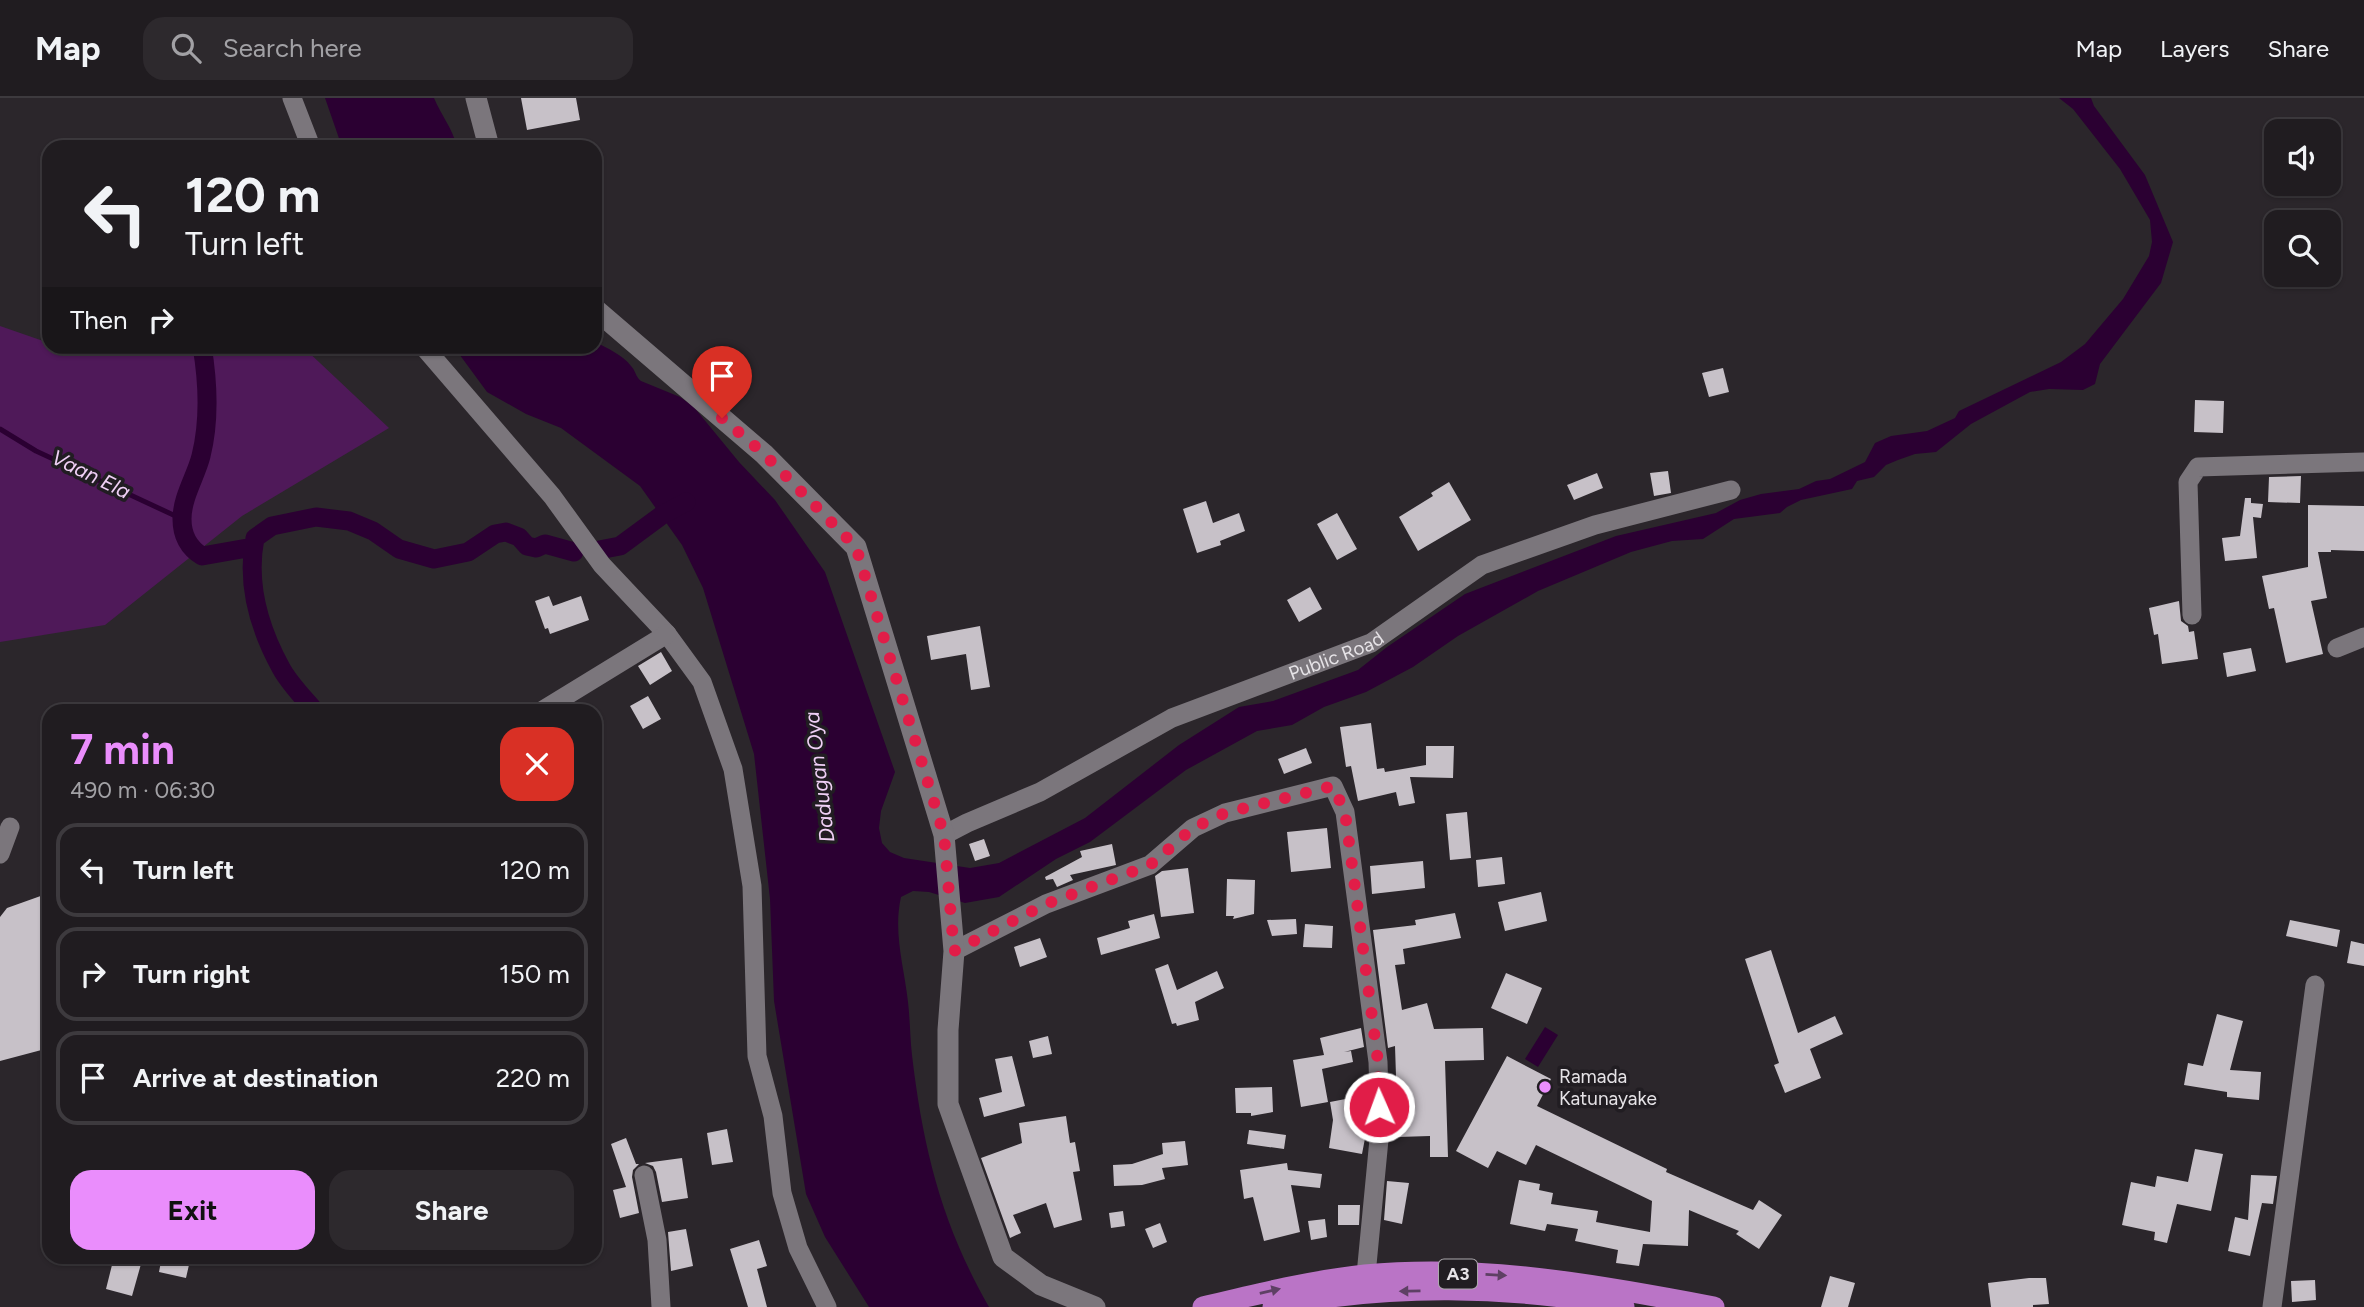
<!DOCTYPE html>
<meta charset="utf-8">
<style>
:root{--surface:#201c20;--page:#2d292d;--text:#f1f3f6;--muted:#a2a1a5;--line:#3d3a3e;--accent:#ea8dfc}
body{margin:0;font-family:Figtree,sans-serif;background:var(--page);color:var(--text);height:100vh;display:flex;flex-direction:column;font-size:26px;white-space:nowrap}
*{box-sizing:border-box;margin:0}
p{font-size:23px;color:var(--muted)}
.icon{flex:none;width:38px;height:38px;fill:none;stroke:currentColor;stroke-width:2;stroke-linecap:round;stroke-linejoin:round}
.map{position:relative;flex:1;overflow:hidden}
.drawer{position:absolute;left:42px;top:606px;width:560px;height:560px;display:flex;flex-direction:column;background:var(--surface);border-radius:21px;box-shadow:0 2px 5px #0004,0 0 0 2px var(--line)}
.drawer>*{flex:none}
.top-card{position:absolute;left:42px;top:42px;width:560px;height:214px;border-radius:21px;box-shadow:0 2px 5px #0004,0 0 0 2px var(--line);background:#201c20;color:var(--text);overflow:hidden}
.fabs{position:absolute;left:2264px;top:21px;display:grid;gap:14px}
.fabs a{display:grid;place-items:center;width:77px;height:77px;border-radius:14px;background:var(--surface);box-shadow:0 2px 5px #0004,0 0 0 2px var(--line);font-size:35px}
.pin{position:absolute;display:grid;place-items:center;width:60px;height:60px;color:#fff;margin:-72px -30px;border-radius:50% 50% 50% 0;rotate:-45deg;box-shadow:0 0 7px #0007}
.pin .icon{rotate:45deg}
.me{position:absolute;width:77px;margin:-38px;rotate:358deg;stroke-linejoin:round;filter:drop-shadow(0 0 5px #0008)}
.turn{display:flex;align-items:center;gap:24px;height:147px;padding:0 28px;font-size:32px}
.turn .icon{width:91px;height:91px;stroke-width:2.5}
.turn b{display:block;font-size:49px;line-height:60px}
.then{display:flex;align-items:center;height:66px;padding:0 28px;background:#0003;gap:14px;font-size:26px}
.round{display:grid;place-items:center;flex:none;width:74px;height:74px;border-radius:21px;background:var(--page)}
.summary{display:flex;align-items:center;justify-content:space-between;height:119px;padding:0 28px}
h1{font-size:42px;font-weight:700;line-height:52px;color:var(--accent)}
.button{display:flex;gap:14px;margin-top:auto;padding:14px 28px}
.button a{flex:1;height:80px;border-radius:21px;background:var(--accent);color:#111;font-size:28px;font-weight:700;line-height:80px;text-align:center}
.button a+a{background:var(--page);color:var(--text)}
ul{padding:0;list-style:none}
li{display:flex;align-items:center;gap:21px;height:94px;margin:0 14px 10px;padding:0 14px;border:4px solid var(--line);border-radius:21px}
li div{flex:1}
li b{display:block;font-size:26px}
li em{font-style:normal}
header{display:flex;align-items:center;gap:42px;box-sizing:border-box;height:98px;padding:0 35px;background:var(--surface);border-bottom:2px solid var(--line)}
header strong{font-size:33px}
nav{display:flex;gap:38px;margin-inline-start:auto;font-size:24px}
.search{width:490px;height:63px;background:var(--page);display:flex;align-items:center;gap:18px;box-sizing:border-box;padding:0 24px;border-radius:21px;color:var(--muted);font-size:26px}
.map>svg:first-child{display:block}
.green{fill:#4f1959}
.water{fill:#2b0032}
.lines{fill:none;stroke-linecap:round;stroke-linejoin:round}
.stream{stroke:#2b0032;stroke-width:5}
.canal{stroke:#2b0032;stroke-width:19}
.building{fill:#c7c1c8}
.minor{stroke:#7b767c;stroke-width:19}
.tertiary{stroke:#7b767c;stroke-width:21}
.trunk{stroke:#ba74c6;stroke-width:21}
.oneway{fill:#5e4064}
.route{stroke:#e11d48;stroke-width:12;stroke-dasharray:0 21.6}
.poi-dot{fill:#ea8dfc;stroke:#211d22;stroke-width:2.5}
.labels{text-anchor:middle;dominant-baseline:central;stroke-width:7;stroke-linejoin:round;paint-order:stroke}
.shield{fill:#211d22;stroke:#aba8ac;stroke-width:2}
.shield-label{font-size:18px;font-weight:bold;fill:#e6e3e7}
.street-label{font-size:19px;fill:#e6e3e7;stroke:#211d22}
.poi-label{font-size:19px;fill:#e6e3e7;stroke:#211d22;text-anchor:start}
.water-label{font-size:21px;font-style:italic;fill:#f0d0f6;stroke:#211d22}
</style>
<header>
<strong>Map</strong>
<div class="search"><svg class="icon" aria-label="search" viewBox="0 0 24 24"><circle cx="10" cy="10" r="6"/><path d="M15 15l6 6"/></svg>Search here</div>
<nav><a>Map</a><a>Layers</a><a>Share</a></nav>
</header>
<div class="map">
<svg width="2364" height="1209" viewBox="0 0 2364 1209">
<rect width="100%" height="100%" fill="#2b262b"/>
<path class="green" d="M0,228l49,17v3l11,1 15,4 9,-5 219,1 86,81 -147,88 -137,109 -105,17z"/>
<path class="water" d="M325,0h109c7,17 19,31 23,49h-115z
M2059,0h32l3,8 51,69 28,67 -12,41 -61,81 -5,20 -12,6 -34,-1 -19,3 -59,32 -35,28 -21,2 -17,6 -12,5 -12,12 -17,4 -5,8 -51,11 -14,7 -7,6 -46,6 -31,20 -31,2 -41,11 -93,39 -80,45 -45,31 -47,25 -42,15 -32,18 -35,6 -71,39 -96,72 -34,17 -57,38 -34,6 -36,-11 -16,-1 -12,6c-8,36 3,69 7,105 2,17 2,35 4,53 11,94 30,170 77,252h-120l-44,-70 -19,-43 -32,-193 -4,-102 -16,-145 -51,-166 -21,-43 -42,-59 -79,-58 -35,-14 -39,-22 -33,-45 141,-1v-4c12,6 28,13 36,24 5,5 4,10 10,15l39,16 13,9 46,56 36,38 50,72 70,200 -14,39 -2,17 3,15 8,9 14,6 66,10 29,-5 86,-45 94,-73 60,-38 34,-6 85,-31 29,-23 78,-53 151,-58 100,-23 24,-13 21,-6 38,-5 17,-8 14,-2 35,-17 10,-19 16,-7 36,-5 28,-13 4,-7 102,-49 24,-18 38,-45 26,-43 3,-14 -2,-22 -30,-51 -47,-60z
M1545,929l13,8 -20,32 -13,-8z"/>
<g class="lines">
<path class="stream" d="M0,331l36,22 146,68"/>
<path class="canal" d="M202,248c6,36 8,74 -1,110 -5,20 -19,41 -19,63 0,16 7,29 20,37l51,-9
M599,452l21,-4 42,-31 24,-13
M314,612c-11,-13 -25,-27 -33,-42 -22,-40 -35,-84 -26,-130l17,-12 44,-9 33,4 24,10 26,18 35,10 34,-7 27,-18 11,-2 13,5 8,9 9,2 9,-4 29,8"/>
</g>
<path class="building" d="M521,0h55l4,22 -53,10z
M1723,270l6,24 -20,5 -7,-24z
M2195,302l29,1 -1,32 -29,-1z
M1668,373l3,22 -17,3 -4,-23z
M1597,375l6,15 -29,12 -7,-15z
M2301,378l-1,27 -32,-1 1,-25z
M1449,384l22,38 -53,31 -19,-34 34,-21 -2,-3z
M2245,400h6v5l12,1 -2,14 -8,-1 4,41 -32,3 -3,-23 18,-2z
M1206,403l7,22 26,-10 6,18 -25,10 1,4 -24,8 -14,-44z
M2308,407l56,1v45l-33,-1v2h-13l9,46 -16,3 12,53 -37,9 -12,-55 -5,1 -7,-33 46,-9z
M1337,415l20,36 -20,11 -20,-36z
M1310,489l12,22 -23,13 -12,-22z
M549,498l4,10 28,-10 8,24 -39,14 -2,-6 -3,1 -10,-28z
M2179,503l2,20 7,5 1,6 5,-1 4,28 -36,5 -4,-30 -4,1 -5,-27z
M980,528l10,61 -19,3 -5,-36 -35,6 -4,-24z
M2251,550l5,23 -29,6 -4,-24z
M661,554l11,19 -22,14 -12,-19z
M648,598l13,23 -18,10 -13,-23z
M1371,625l6,46 7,-1 1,4 41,-7v-19h28l-1,32 -43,-1 5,26 -16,3 -3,-14 -38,9 -7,-35 -5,1 -6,-40z
M1306,650l6,15 -28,11 -6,-15z
M1467,714l4,46 -21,2 -4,-46z
M1327,730l4,40 -40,4 -4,-40z
M984,741l6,17 -15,5 -6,-17z
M1112,746l4,21 -46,10 3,5 -16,7 -4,-8 -7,1 -1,-3 37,-20 -2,-6z
M1502,759l3,27 -27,3 -2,-27z
M1423,763l2,27 -53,6 -2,-28z
M1188,770l6,45 -33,4 -6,-41 7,-5z
M1227,781l28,1 -1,34 -21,5 1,-3h-8z
M1541,794l6,29 -42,10 -7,-29z
M49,795v155l-49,13v-144l7,-9z
M1455,815l6,25 -58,11 2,15 -10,1 7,45 25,-7 7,26 49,-1 1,32 -39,1 3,96h-18v-21l-32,1 -3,-91 -7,2 -15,-118 43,-5 -1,-5z
M1154,816l6,24 -59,17 -4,-17 33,-10 -2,-7z
M1296,821l1,15 -25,2 -5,-16z
M2290,822l50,10 -3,17 -51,-11z
M1305,826l28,2 -1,22 -29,-1z
M1040,840l7,19 -27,10 -6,-20z
M2351,843l13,3v22l-17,-3z
M1771,852l27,83 37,-17 8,18 -33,15 11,29 -36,15 -11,-28 5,-2 -34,-104z
M1168,866l9,26 40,-19 7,17 -29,14 4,18 -22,6 -1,-3 -4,1 -17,-55z
M1506,875l36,15 -15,36 -36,-16z
M2217,916l26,7 -13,49 31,2 -2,28 -32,-3v-5l-43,-7 4,-22 15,3z
M1361,930l3,19 -20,5 7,-1 2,11 -31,7 6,33 -27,5 -8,-47 31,-5 -4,-17z
M1048,938l4,18 -19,4 -4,-17z
M1012,958l13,50 -41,11 -5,-19 23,-6 -7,-33z
M1507,958l44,23 -14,27 130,63 -1,3 87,38 6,-10 23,15 -23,34 -23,-15 3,-3 -50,-21 -1,36 -45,-2 -4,22 -23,-3 2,-13 -43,-9 3,-12 -31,-5 -2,7 -35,-7 9,-44 21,4 -1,6 14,3 -2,11 47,7 -2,11 54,10 2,-31 -116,-56 -10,20 -29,-14 -9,17 -32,-17z
M1272,989l1,25 -22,4v-3h-15l-1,-25z
M1361,998l6,32 -5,26 -33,-6 4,-28 -3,-18z
M1066,1018l4,27 5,-1 5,29 -7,1 9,48 -28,8 -8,-25 -33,12 8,18 -11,5 -29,-80 41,-15 -3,-20z
M727,1031l6,33 -21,3 -5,-32z
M1249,1032l37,5 -2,14 -37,-5z
M626,1040l10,26h3l-6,6 -1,7 7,36 -19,5 -7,-28 13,-3 -15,-43z
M1185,1043l3,24 -26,3 3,11 -23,6 -28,1 -1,-21 19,-1 31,-10 -1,-11z
M2195,1051l28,5 -12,57 -34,-7 -10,39 -13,-3 1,-8 -33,-7 9,-43 24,5 2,-11 31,6z
M682,1060l6,40 -26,4 -6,-30 -3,-6 -8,-3z
M1287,1065l1,7 34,4 -2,14 -29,-3 9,47 -36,9 -11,-44 -9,2 -4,-29z
M2251,1077l26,1 -4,28 -11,-1 -12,53 -22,-5 7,-34 13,3z
M1387,1083l22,2 -7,41 -18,-4z
M1338,1107h22l-1,20h-21z
M1123,1113l2,15 -14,2 -2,-15z
M1325,1121l2,18 -16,3 -3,-19z
M1160,1125l7,19 -14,6 -8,-19z
M686,1131l7,37 -22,5 -3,-39z
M759,1142l8,26 -10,3 10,38h-19l-18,-58z
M162,1158h29l-5,22 -27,-6z
M114,1159l27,7 -9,32 -26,-7z
M1830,1178l25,7 -7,24h-27z
M2029,1180h17l3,26 -16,1v2h-42l-3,-24z
M2315,1182l1,20 -24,2 -1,-21z"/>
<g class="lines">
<g class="minor">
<path d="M292,0l19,49"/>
<path d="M423,248l129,150 50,69 65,69 35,48 31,87 19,117 5,170 16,60 9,77 16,55 29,59"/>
<path d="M2192,517l-4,-133 10,-15 166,-5"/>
<path d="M2337,550l27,-11"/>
<path d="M543,612l124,-76"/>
<path id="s1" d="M944,737l23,-12 73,-31 132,-74 199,-75 111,-78 113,-40 136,-35"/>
<path d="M0,756l10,-27"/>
<path d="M954,853l92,-47 104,-39 43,-37 32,-15 108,-27 12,26 33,250 2,67 -14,146"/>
<path d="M644,1077l13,65 4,67"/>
<path d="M2272,1209l43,-322"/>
</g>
<path class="tertiary" d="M476,0l13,49
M595,211l169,145 92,93 88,288 10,116 -6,79v74l55,153 38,28 54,22"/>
<path class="trunk" d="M1203,1209c54,-13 107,-26 162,-32 118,-11 234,10 349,32
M1273,1209c114,-24 237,-22 351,0"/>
</g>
<defs><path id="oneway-solid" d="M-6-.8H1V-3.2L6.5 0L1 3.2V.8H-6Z" transform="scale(1.75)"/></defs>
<g class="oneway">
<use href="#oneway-solid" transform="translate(1496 1177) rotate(3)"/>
<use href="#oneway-solid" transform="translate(1270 1193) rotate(-13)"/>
<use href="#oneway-solid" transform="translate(1410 1193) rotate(179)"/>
</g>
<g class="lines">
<path class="route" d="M722,320l42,36 92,93 88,288 10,116 92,-47 104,-39 43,-37 32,-15 108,-27 12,26 33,250 1,45"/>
</g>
<circle class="poi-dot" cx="1545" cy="989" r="7"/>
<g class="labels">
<rect class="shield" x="1439" y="1161.5" width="38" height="29" rx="5"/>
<g class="shield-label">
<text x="1458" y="1176">A3</text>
</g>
<g class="street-label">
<text stroke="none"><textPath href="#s1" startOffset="432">Public Road</textPath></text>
</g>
<g class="poi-label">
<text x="1559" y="978">Ramada<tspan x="1559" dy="22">Katunayake</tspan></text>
</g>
<g class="water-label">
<text transform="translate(91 376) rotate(26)">Vaan Ela</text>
<text transform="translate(819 679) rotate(-97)">Dadugan Oya</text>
</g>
</g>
</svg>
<div class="fabs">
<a><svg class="icon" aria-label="sound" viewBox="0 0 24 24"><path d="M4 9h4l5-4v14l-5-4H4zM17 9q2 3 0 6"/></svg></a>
<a><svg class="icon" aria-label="search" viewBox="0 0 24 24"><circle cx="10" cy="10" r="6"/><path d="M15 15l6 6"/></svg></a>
</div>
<div class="pin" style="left:722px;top:320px;background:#d93025"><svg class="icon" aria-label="arrive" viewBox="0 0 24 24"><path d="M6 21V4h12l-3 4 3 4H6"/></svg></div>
<svg class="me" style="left:1379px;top:1009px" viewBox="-20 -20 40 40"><circle r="17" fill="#e11d48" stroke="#fff" stroke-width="3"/><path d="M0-11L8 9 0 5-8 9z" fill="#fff"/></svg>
<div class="top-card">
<div class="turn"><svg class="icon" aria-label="left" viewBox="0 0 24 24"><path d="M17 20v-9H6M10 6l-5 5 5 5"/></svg><div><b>120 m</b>Turn left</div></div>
<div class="then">Then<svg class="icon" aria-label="right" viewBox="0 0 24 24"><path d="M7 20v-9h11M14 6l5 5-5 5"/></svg></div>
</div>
<section class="drawer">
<div class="summary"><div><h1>7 min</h1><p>490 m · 06:30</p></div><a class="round" style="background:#d93025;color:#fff"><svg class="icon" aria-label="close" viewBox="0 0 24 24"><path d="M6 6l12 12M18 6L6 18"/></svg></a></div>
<ul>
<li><svg class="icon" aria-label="left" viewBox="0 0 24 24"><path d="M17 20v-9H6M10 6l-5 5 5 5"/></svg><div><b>Turn left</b></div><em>120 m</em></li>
<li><svg class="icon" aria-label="right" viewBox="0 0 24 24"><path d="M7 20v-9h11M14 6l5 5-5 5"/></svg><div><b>Turn right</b></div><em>150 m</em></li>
<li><svg class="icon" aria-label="arrive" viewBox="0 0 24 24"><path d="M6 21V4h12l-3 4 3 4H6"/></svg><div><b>Arrive at destination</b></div><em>220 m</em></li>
</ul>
<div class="button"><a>Exit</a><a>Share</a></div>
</section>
</div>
